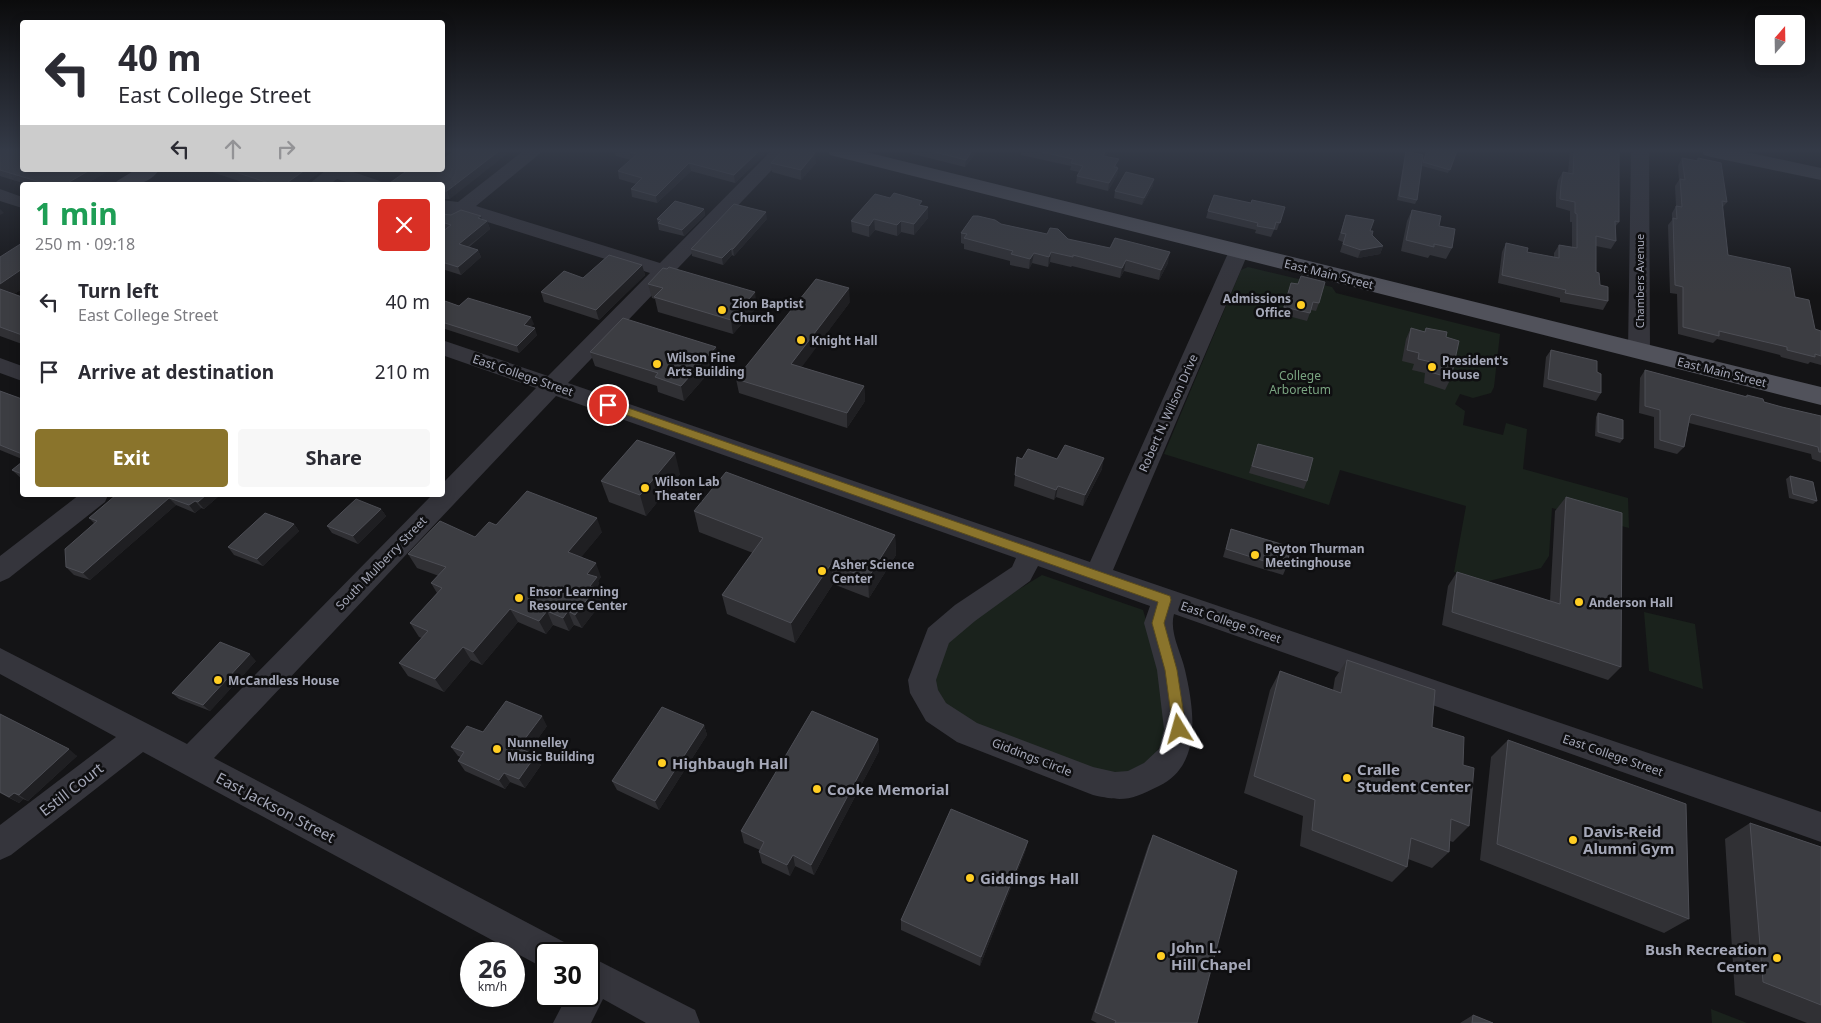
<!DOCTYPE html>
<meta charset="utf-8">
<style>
:root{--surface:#fff;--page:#f7f7f7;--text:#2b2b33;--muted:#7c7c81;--accent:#8a742c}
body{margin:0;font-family:"Noto Sans",sans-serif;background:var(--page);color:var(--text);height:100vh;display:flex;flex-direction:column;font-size:19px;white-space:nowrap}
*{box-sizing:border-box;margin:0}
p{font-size:16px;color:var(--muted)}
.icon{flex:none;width:28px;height:28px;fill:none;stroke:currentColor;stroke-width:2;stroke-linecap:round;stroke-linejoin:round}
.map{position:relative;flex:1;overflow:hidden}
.panel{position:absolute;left:20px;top:182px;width:425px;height:315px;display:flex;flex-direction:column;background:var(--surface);border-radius:5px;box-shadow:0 2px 12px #0003}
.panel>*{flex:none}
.guide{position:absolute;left:20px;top:20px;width:425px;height:152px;border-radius:5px;box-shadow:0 2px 12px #0003;background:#fff;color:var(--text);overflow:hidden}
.needle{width:32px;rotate:20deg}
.buttons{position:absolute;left:1755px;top:15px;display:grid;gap:10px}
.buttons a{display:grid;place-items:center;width:50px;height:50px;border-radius:5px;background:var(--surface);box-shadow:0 2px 12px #0003;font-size:25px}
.speed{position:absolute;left:460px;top:942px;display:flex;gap:10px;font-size:25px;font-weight:700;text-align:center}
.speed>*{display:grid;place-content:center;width:65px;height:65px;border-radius:50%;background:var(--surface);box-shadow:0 2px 12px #0003;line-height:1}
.speed small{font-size:12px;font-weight:400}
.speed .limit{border:2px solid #111;border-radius:8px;background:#fff;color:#111}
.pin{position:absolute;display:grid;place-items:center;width:42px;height:42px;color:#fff;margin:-21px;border:2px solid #fff;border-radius:50%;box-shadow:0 1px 5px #0007}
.me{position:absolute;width:55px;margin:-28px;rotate:352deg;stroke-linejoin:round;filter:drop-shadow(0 0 4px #0008)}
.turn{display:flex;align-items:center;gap:18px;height:105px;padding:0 15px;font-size:22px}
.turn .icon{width:65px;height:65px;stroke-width:2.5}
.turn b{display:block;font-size:35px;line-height:42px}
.lanes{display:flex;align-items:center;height:48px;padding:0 15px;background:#0003;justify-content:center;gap:25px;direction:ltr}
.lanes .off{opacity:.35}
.round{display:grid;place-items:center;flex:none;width:52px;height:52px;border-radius:5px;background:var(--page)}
.headline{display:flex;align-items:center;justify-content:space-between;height:85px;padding:0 15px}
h1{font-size:30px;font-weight:700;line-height:38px;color:#1e9e55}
.cta{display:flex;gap:10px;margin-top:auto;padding:10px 15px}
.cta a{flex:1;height:58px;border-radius:5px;background:var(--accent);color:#fff;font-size:20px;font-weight:700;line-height:58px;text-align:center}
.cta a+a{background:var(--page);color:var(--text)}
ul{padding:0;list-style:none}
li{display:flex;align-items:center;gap:15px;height:70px;padding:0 15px}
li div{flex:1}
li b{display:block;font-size:19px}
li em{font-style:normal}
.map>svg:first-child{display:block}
.green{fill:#1a221c}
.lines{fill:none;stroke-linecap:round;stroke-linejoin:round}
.street{fill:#35353c;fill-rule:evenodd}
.secondary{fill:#43444c;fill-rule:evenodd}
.primary{fill:#51525b;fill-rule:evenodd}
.wall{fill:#303034}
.shaded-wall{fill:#1f1f22}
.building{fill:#3c3d42;stroke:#4d4e55}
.route{fill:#8a742c;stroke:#5a4b1d}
.poi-dot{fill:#ffce23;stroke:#0f0f11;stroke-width:2}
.labels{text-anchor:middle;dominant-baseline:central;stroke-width:5;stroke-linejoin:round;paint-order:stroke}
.far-street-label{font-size:11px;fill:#a5a8b8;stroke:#0f0f11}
.street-label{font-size:12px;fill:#a5a8b8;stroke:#0f0f11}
.poi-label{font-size:12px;font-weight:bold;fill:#a5a8b8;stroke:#0f0f11;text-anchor:start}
.park-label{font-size:12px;fill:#7aa481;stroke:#0f0f11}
.near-poi-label{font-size:15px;font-weight:bold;fill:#a5a8b8;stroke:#0f0f11;text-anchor:start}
.near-street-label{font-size:15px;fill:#a5a8b8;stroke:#0f0f11}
</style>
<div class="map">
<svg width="1821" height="1023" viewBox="0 0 1821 1023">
<rect width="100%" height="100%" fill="#141416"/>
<path class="green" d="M1248,267l84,20 4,6 164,41 -6,53 -3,6 -18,5 -13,-4 -5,10 10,7 -2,14 40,10 3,-12 21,6 -4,40 105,29 1,30 -77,-20 -3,48 -8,12 -76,19 -7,-14 -4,-1 12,-66 -126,-36 -11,35 -165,-51 77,-184z
M1042,575l101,35 20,67 2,61 -17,27 -16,7 -22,3 -146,-56 -19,-15 -9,-14 -2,-12 11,-34 19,-21z
M1644,612l51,12 8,65 -54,-18z
M1711,1009l36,14h-35z"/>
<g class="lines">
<path class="street" d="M523,151h20l-67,55 184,57 111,-112h19l-222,232 522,179 139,-311 3,-4 7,-2 7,2 3,4 -136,319 708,242v30l-647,-228c-5,18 7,38 11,56 9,39 18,95 -26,116 -28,14 -35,16 -66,9l-136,-53 -31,-21 -16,-28 -2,-13 20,-52 27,-23 57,-38 4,-9 -460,-162 -342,362 350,184 5,12h-23v15l-6,-3 -397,-214 -132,103 -11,5v-35l116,-88 -116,-63v-26l187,96 245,-249h10v-11l94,-96 -94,-33v-15l106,36 102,-103 -185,-58c-7,5 -11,7 -20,5l-2,-4 2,-4h-3v-12l16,2zM1038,566l112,40 -6,17 13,47 7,59 -5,20 -15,14 -16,8 -13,1 -22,-5 -116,-44 -31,-20 -8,-13 -2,-10 13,-37 26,-22 55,-40z
M1631,151h18l1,200 -3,5 -8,2 -8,-2 -3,-5z
M326,170h21l33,11 3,4h-27l-19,-6 -8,6h-21z
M0,189l22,8v11l-22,-7z
M0,358l22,8v15l-22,-8z
M79,495h29l-3,7 -96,76 -9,4v-26z
M589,956l106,54 5,13h-54l-43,-24 -12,24h-38l14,-27h22z"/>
<path class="secondary" d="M1702,151h39l80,17v12l-110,-23 -7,-2z"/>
<path class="primary" d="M828,151h34l959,236v18l-991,-250z
M135,170h24c-11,16 -28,15 -45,15l3,-4z"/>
</g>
<path class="wall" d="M0,151l110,19 -26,15h-55l-29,-9z
M612,151h151l1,4 -29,28 -44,-12 -34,32 -25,-6 -1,-8 5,-5 -17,-5 -1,-8 13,-11 -15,-4 -1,-4z
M901,151h76l-12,16z
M1021,151h88l-3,5 11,10v1l1,1 -1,7 -9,16 -32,-8 1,-7 2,-4 -9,-2 1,-4 -50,-11z
M1406,151l16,14 4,-14h31l-9,22 -26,-7 -5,34 -2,4 -18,-4 8,-45z
M1570,151h49v71l-4,5 1,14 -5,8 -15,-3v26l4,13 8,16 -5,9 -43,-8v-4l-62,-15 4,-31 4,-9 21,9 27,5v-4l5,-8 13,2v-25h-2v-11l-14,-4v-14l2,-13 5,-8 5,1z
M1682,158l14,3 2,-3 29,44 -4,5 5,48 67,42 20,32 6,2v34l-11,-3 -2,2 -27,-7 -1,-2 -63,-16 -4,4 -35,-9 -1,-40 -7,-1 -2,-68 4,-5v-7l4,-7 -1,-20 4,-6 -1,-14z
M771,163h45l-15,17 -29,-8z
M206,170h113l1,2 -18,13h-51z
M442,170l8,29h-8z
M1153,186l-11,19 -28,-7 1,-7z
M1251,203l34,4 -8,23h-3l-3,7 -16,-4 1,-3 -50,-12 2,-7z
M922,206l6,1v11l-14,17 -13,-3 -4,4 -22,-6 -6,7 -17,-5 -1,-11z
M704,209l1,6 -21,21 -25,-6 -2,-11z
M1412,210l27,16 13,22 -6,11 -16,-4 -2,3 -27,-7 6,-30z
M442,214l40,6 5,1 3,8 -21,18 9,3 3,7 -20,18 -19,-6v-37l3,-2 -3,-1z
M1346,215l24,16 2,4 11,11 -3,8 -22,4 -18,-6 3,-10 -5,-2z
M767,219l-33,37 -2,-1 -9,10 -31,-9 -1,-7z
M1001,224l67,15 100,24 -9,17 -35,-9 -4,7 -48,-12 -1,1 -21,-5 -2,5 -16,-4 -3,6 -19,-4v-4l-46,-12v-5l-3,-1v-10z
M0,257l22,32 -8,5 8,3v47l-22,-8z
M642,265l3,10 -46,45 -55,-18 -3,-10 42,-14z
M1301,276l18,27 -3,8 -5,-1 -4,11 -26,-7 10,-31 7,1z
M648,284l109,23 -24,27 -75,-22 -3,-13 -3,-1z
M442,300l17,6 75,18 -4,3 7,8 -18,18 -77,-25z
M850,302l-49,65 63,19 1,15 -18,27 -108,-35 -3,-14z
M1411,328l13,4 2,-4 20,9 5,41 -6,12 -21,-7 1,-10 -13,-3 2,-6 -12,-3 4,-22z
M1551,350l46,22 4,21 -5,8 -53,-14 3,-30z
M590,352l129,9 -35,40 -26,-9 -1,-6 -62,-20z
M1645,370l100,26 2,-1 17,7 18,5 39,9v46l-9,-3 -1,-5 -122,-31 -5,24 -7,7 -23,-6v-31l-15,-4 1,-35z
M0,391l22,8v60l-22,-9z
M1598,413l25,26 -3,4 -25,-7 1,-19z
M1258,444l49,37 -3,8 -55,-16z
M1017,457l5,2h35l45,10 -19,37 -27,-9 -2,3 -40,-14z
M22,462v17l-10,-9z
M680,474l-34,42 -37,-14 -8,-21z
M1790,476l27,25 -4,3 -24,-6 -3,-19z
M220,495l-16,14 -3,-1 -6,5 -19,-8 -86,75 -16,-5 -8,-8 28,-44 -5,-5 33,-22z
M1566,497l55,170 -13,13 -166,-55 6,-39 9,-14 93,29 5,-90z
M381,509l5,7 -28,28 -26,-11 -5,-7z
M694,511l201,24 1,20 -27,43 -36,-14 -38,59 -68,-29 -5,-19 31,-42 -54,-21z
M294,524l5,7 -36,35 -29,-11 -6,-8z
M496,525l106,7 -21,25 20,20 -3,4 4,10 -3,4 3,7 -20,26 -8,-3 -5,6 -16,-6 -7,9 -28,-12 -36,43 -11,-5 -27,32 -36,-16 -9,-13 23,-25 -3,-1 -9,-14 27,-30 -6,-10 8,-7 -22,-8 -9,-14 67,-17z
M1231,529l55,39 -3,7 -60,-18z
M1347,660l85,67 31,38 6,61 -16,16 -3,-1 -1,11 -17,16 -24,-9 -1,8 -15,15 -92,-36 3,-30 -59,-23 26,-103 10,-19 53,19 2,-12z
M256,661l-46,50 -31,-12 -7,-6z
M0,714l77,42 -49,45 -5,-2 -4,4 -19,-10z
M704,725l3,10 -48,75 -42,-20 -5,-9z
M547,726l-19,26 13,13 -16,23 -15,-6 -5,7 -40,-18 -7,-10 3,-4 -3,-1 -7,-9 32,-15z
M878,739l1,12 -65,124 -19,-9 -5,10 -28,-13 -3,-11 1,-2 -16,-7 -3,-12z
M1508,740l181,179 -25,14 -184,-73 11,-103z
M1750,823l71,24v176h-14l-72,-28 -10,-156z
M1153,835l44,188h-100l-6,-3 57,-174z
M1028,841l-3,11 -45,114 -79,-36v-10z
M1473,1015l20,8h-33z"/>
<path class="shaded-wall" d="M499,151h12l-61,48 -3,-8z
M759,151h4l1,4 -29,28 -1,-8z
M972,151h5l-12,16 1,-7z
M1106,151h3l-7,12 1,-7z
M815,153l1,10 -15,17v-10z
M689,163l2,8 -34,32 -1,-7z
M1118,168l-1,7 -9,16 1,-8z
M90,170h20l-26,15h-20z
M305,170h14l1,2 -18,13h-18z
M1154,179l-1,7 -11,19 2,-7z
M928,207v11l-14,17v-11z
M0,209l4,4 -4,2z
M704,209l1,6 -21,21 -2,-6z
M766,212l1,7 -33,37 -1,-7z
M481,216l2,8 4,-3 3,8 -28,22 -3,-7 19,-26z
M874,219l1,11 -6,7v-11z
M901,221v11l-4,4v-11z
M1383,246l-3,8 -22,4 3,-8z
M731,249l1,6 -9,10 -1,-7z
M478,250l3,7 -20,18 -3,-8z
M1051,252l-1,10 -2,5 1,-10z
M1170,252l-2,11 -9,17 2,-10z
M1034,253l-2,10 -3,6 1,-10z
M1126,260l-2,11 -4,7 2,-10z
M642,265l3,10 -46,45 -3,-10z
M22,269v20l-17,11 -5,-6v-10z
M849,288l1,14 -57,77 -2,-15z
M755,292l2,15 -24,27 -2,-14z
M531,317l3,7 -8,7 -2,-6z
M535,328l2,7 -18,18 -2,-7z
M716,347l3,14 -35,40 -3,-15z
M864,386l1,15 -18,27v-15z
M675,453l5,21 -34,42 -6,-21z
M1104,458l-2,11 -19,37 2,-11z
M1058,486l-2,11 -2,3 2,-10z
M206,495h14l-16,14 -6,-7z
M169,498l7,7 -86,75 -7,-7z
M195,501l6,7 -6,5 -6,-8z
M381,509l5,7 -28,28 -5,-8z
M597,518l5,14 -28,34 -6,-14z
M294,524l5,7 -36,35 -6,-7z
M895,535l1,20 -27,43 -1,-20z
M596,563l5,14 -3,4 4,10 -3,4 3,7 -20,26 -7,-13 12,-41z
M831,564l2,20 -38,59 -4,-20z
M510,609l8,13 -36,43 -9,-13z
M547,611l6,14 -7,9 -7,-13z
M568,611l6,14 -5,6 -6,-13z
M463,647l8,13 -27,32 -9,-13z
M250,654l6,7 -46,50 -7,-6z
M542,716l5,10 -23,32 -6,-10z
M704,725l3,10 -48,75 -4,-9z
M878,739l1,12 -65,124 -3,-10z
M69,749l8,7 -49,45 -9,-6z
M536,755l5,10 -16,23 -6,-9z
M504,773l6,9 -5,7 -6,-9z
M14,793l9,6 -4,4 -10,-6z
M1028,841l-3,11 -45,114 1,-9z
M793,855l2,11 -5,10 -3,-11z"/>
<path class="building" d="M0,151h22v19h68l-26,15h-14l-50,-15z
M454,151h45l-52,40h-5v-6h-55l21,-15h34v-10z
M626,151h133l-25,24 -45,-12 -33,33 -25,-7 11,-11 -24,-7 19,-17z
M782,151h25l8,2 -14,17 -30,-7z
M931,151h41l-6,9z
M1037,151h69l-3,5 16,3 -5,8 4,1 -9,15 -32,-7 6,-10 -12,-3 2,-4z
M1406,151l17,4 -6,45 -18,-4z
M1427,151h30l-7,19 -27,-8z
M1574,151h45v71l-4,-1 1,20 -20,-5v36l3,1 1,12 8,2v14l-43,-8 1,-3 -64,-15 4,-32 22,5 -1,4 32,6v-13l18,3v-34l-2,-1v-11l-15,-3 1,-14 2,-13 10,2z
M1682,158l16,3v-3l23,5 6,39 -5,-1 6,54 62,13 5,29 14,3 6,29 6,2v25l-6,-2v3l-28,-7v-3l-68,-16v5l-36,-9v-40l-8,-2 -2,-67 4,1 -1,-13 6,1 -2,-28 5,1z
M229,170h76l-21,15h-9z
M1126,172l28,7 -10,19 -29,-7z
M894,193l28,8 -3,4 9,2 -14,17 -13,-3 -4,4 -23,-6 -5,7 -18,-5 24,-27 15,4z
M1214,195l37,8 1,-3 33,7 -5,16 -4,-1 -2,7 -17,-3 1,-3 -50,-12z
M675,201l29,8 -22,21 -24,-7 3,-3 -4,-1z
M734,204l32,8 -33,37h-2l-9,9 -31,-9z
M461,210l20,6 -3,2 9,3 -28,23 19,6 -20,17 -16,-5v-30l9,-7 -9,-3v-8l9,1z
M1412,210l29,6 -2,10 16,3 -3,19 -18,-4v3l-28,-7z
M1346,215l28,5 -4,11h3l-1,4 11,11 -22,4 -18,-6 3,-10 -5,-1z
M973,216h5l17,4 6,4 46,10 3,-6 8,1 10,10 42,9 5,-10 55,14 -9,18 -35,-10 -4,8 -49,-13v2l-22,-5 -2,5 -15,-4 -4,6 -19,-5 2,-3 -49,-13 3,-4 -6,-1z
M22,243v26l-22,15v-27z
M609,255l33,10 -46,45 -55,-18 23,-21 19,7z
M669,267l86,25 -24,28 -77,-23 9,-9 -15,-4 15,-16 4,1z
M1301,276l24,6 -6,21 -6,-1 -3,11 -26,-6 7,-24 7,1z
M816,279l33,9 -58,76 73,22 -17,27 -111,-34z
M0,289l22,8v38l-22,-8z
M468,298l63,19 -7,8 11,3 -18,18 -75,-24v-22l17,6z
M623,318l93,29 -35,39 -26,-9 3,-4 -68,-21z
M1411,328l14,4 1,-4 21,4 -1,5 13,4 -8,37 -21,-6 1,-10 -13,-3 1,-6 -12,-3z
M1551,350l46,11v11l4,2v19l-53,-14z
M1645,370l102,27v-2l16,4 1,3 18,5 39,9v36h-2l-1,-5 -126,-33 -2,2 -6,31 -24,-7v-30l-15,-4z
M0,391l22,8v55l-22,-9z
M1598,413l25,7v19l-25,-7z
M637,440l38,13 -35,42 -39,-14z
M1258,444l55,14 -6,23 -55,-15z
M1065,445l39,13 -19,37 -27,-9 -2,4 -41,-15 2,-18 5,2 6,-10 29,10z
M22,462v12l-10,-4z
M726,472l169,63 -27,43 -37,-14 -40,59 -69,-28 41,-57 -69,-27z
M1790,476l23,6 4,19 -24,-7z
M527,491l70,27 -29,34 28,11 -9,11 10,3 -7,9 6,2 -21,27 -7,-4 -5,7 -16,-7 -8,10 -29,-12 -37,43 -10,-5 -28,32 -36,-16 29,-32 -18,-8 32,-35 -11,-5 15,-16 -38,-13 32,-33 35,16 14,-15 7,3z
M116,495l6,1 1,-1h83l-8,7 -3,-1 -6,4 -20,-7 -86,75 -17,-6 -1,-18 32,-28 -8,-3z
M1566,497l56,16 -1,154 -169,-55 5,-40 103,32z
M356,499l25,10 -28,27 -26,-10z
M265,513l29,11 -37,35 -29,-12z
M1231,529l60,18 -5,21 -60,-19z
M220,642l30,12 -47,51 -31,-12z
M1347,660l88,30 -3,37 32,10 -1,28 11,3 -5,58 -18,-7 -2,33 -38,-14 -4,29 -95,-37 3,-30 -61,-24 26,-105 61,22z
M506,701l36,15 -24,32 18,7 -17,24 -15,-6 -5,7 -41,-19 6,-9 -13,-5 16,-21 16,6z
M662,707l42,18 -49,76 -43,-20z
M812,711l66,28 -67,126 -18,-10 -6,10 -28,-13 5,-10 -23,-11z
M0,714l69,35 -50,46 -5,-2 -5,4 -9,-5z
M1508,740l178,64 3,115 -192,-75z
M951,809l77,32 -47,116 -80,-37z
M1750,823l71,24v158l-58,-23z
M1153,835l84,36 -40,152h-82l1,-2 -21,-9z
M1473,1015l20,8h-21z"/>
<linearGradient id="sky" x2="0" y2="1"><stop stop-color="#0b0b0c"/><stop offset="0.51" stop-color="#343a47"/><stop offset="1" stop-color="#343a47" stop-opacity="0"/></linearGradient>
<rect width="1821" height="295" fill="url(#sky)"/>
<path class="route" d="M608,401l562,195 1,4 -7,23 13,47 9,59 -2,4 -5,2 -4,-2 -2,-4 -8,-59 -13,-47 6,-21 -554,-195 -1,-2z"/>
<g class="poi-dot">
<circle cx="1301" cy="305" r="5"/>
<circle cx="722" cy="310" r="5"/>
<circle cx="801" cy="340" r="5"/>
<circle cx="657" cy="364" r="5"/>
<circle cx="1432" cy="367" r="5"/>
<circle cx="645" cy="488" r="5"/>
<circle cx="1255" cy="555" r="5"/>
<circle cx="822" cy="571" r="5"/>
<circle cx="519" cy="598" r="5"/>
<circle cx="1579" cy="602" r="5"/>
<circle cx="218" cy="680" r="5"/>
<circle cx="497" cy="749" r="5"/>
<circle cx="662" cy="763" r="5"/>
<circle cx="1347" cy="778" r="5"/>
<circle cx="817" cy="789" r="5"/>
<circle cx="1573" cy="840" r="5"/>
<circle cx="970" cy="878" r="5"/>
<circle cx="1161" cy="956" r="5"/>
<circle cx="1777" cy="958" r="5"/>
</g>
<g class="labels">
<g class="far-street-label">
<text transform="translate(1639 281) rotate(-90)">Chambers Avenue</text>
</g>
<g class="street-label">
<text transform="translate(1329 274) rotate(14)">East Main Street</text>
<text transform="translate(1722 372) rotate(14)">East Main Street</text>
<text transform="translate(523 375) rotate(19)">East College Street</text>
<text transform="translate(1168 413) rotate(-66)">Robert N. Wilson Drive</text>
<text transform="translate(381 563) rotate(-46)">South Mulberry Street</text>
<text transform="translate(1231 622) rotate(19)">East College Street</text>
<text transform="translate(1613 755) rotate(19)">East College Street</text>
<text transform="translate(1032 757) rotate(21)">Giddings Circle</text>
</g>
<g class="poi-label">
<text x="1291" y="298" text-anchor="end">Admissions<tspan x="1291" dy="14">Office</tspan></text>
<text x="732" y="303">Zion Baptist<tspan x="732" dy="14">Church</tspan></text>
<text x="811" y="340">Knight Hall</text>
<text x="667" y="357">Wilson Fine<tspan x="667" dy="14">Arts Building</tspan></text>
<text x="1442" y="360">President's<tspan x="1442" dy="14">House</tspan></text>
<text x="655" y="481">Wilson Lab<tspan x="655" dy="14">Theater</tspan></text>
<text x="1265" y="548">Peyton Thurman<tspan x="1265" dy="14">Meetinghouse</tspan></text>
<text x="832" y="564">Asher Science<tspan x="832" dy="14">Center</tspan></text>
<text x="529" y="591">Ensor Learning<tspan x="529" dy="14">Resource Center</tspan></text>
<text x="1589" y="602">Anderson Hall</text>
<text x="228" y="680">McCandless House</text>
<text x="507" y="742">Nunnelley<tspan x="507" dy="14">Music Building</tspan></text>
</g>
<g class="park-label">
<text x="1300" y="375">College<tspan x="1300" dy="14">Arboretum</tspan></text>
</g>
<g class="near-poi-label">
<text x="672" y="763">Highbaugh Hall</text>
<text x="1357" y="769">Cralle<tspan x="1357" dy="17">Student Center</tspan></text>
<text x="827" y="789">Cooke Memorial</text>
<text x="1583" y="831">Davis-Reid<tspan x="1583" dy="17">Alumni Gym</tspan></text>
<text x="980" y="878">Giddings Hall</text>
<text x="1171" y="947">John L.<tspan x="1171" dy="17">Hill Chapel</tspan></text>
<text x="1767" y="949" text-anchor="end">Bush Recreation<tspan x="1767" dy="17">Center</tspan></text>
</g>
<g class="near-street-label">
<text transform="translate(71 789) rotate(-38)">Estill Court</text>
<text transform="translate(276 807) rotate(28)">East Jackson Street</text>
</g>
</g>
</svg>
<div class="buttons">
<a><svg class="needle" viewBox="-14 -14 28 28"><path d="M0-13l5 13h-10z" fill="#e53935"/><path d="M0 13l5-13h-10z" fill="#7c7c81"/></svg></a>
</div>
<div class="speed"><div>26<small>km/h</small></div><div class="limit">30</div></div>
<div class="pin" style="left:608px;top:405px;background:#d93025"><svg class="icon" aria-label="arrive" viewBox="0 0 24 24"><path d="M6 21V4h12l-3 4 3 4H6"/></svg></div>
<svg class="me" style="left:1179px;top:729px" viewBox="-20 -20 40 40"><path d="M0-17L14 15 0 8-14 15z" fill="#8a742c" stroke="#fff" stroke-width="4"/></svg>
<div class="guide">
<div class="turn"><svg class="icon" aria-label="left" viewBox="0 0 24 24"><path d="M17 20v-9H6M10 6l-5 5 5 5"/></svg><div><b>40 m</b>East College Street</div></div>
<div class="lanes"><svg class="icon" aria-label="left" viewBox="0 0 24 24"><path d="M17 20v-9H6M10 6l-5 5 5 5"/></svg><svg class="icon off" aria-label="ahead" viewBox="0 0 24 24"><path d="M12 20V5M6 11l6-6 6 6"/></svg><svg class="icon off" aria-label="right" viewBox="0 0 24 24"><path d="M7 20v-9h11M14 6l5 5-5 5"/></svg></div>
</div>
<section class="panel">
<div class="headline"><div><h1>1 min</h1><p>250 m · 09:18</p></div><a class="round" style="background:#d93025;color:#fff"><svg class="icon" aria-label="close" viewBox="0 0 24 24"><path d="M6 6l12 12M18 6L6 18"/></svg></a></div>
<ul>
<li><svg class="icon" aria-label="left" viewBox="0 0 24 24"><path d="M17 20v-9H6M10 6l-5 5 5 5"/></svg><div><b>Turn left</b><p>East College Street</p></div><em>40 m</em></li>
<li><svg class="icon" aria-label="arrive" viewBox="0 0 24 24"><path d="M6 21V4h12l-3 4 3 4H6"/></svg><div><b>Arrive at destination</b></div><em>210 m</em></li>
</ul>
<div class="cta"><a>Exit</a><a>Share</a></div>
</section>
</div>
